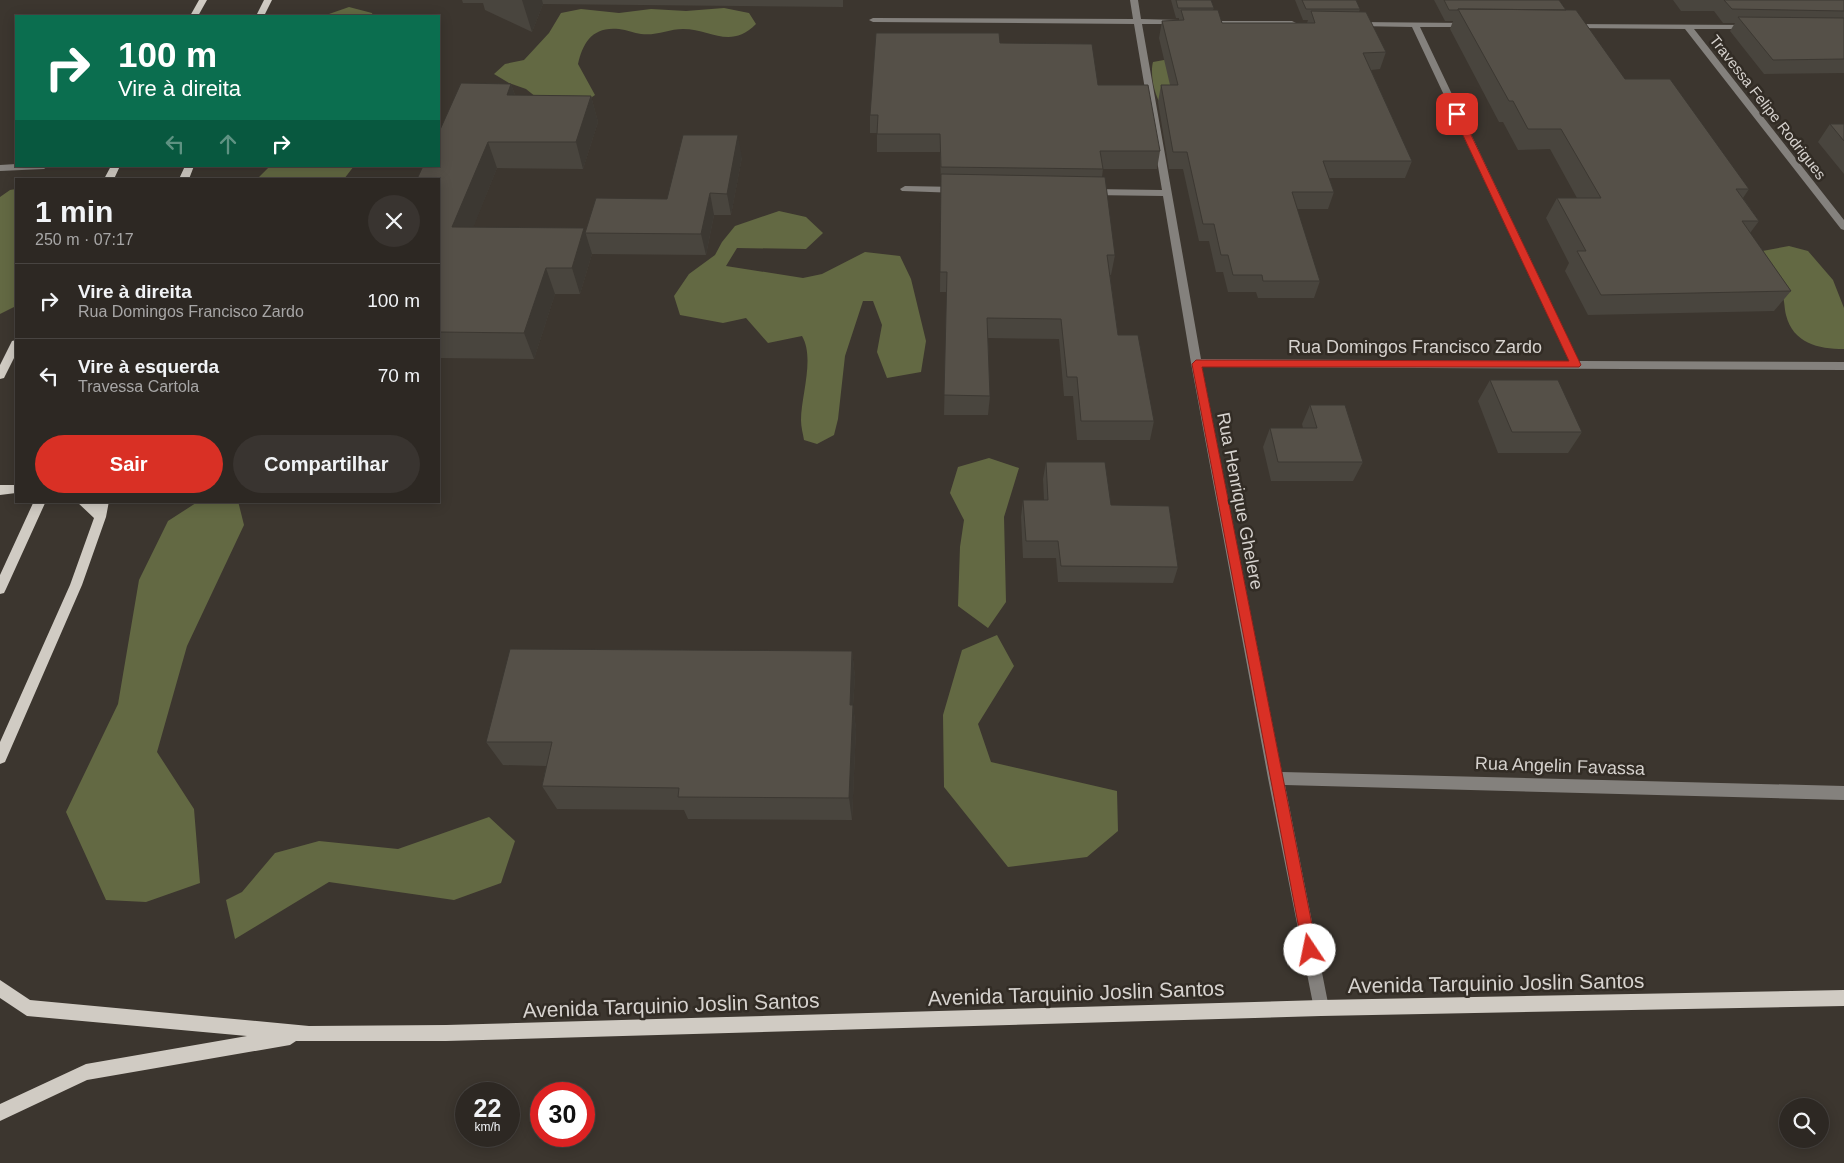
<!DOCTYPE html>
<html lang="pt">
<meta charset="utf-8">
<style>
:root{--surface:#2d2823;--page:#393430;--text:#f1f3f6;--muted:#a7a6a6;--line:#484441;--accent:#d93025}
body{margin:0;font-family:Arial,sans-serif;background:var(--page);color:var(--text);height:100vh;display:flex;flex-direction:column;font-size:19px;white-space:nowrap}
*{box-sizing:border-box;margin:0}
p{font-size:16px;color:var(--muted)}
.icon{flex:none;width:28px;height:28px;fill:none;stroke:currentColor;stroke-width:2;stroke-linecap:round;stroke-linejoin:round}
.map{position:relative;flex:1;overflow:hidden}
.sheet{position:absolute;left:15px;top:178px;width:425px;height:325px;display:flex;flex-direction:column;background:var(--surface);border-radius:0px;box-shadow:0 2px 12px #0003,0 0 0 1px var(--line)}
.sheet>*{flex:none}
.hud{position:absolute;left:15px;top:15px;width:425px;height:152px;border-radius:0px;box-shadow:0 2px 12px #0003,0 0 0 1px var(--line);background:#0b6e4f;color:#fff;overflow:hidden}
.fabs{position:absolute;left:1779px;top:1098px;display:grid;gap:10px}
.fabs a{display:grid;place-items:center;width:50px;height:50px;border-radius:50%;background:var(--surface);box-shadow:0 2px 12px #0003,0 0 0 1px var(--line);font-size:25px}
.speed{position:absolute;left:455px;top:1082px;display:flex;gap:10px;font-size:25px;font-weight:700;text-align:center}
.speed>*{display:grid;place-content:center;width:65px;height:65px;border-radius:50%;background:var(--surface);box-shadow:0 2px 12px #0003,0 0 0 1px var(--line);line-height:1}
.speed small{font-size:12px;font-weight:400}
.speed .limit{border:8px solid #d22;background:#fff;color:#111}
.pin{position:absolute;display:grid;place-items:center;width:42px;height:42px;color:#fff;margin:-21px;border-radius:10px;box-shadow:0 2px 8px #0006}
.me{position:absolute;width:55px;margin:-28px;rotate:349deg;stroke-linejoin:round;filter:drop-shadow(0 0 4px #0008)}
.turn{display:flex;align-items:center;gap:18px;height:105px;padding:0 20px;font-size:22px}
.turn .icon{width:65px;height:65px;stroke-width:2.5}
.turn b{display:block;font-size:35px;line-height:42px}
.lanes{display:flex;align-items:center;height:48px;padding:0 20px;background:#0003;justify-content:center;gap:25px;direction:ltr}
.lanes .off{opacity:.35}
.round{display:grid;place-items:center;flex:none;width:52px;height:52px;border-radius:26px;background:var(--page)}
.head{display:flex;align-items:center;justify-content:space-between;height:85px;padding:0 20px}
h1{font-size:30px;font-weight:600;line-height:38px}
.button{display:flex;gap:10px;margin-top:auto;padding:10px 20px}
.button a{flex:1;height:58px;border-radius:30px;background:var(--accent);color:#fff;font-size:20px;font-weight:600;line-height:58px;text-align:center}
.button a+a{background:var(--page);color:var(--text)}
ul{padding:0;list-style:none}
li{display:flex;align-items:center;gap:15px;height:75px;padding:0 20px;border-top:1px solid var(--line)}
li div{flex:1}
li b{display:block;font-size:19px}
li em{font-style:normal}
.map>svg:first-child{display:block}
.forest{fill:#636943}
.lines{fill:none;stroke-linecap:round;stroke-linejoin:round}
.minor{fill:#84817d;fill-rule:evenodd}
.major{fill:#d0cbc3;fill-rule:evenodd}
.wall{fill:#49453e}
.shaded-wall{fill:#3c3832}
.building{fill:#555048;stroke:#3c3832}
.route{fill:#d93025;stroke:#8d1f18}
.labels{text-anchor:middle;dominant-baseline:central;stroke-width:5;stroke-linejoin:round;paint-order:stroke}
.far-street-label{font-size:15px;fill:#d6d2ce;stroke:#322c25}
.street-label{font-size:18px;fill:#d6d2ce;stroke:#322c25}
.near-street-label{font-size:21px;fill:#d6d2ce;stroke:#322c25}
</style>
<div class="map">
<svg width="1844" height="1163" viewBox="0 0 1844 1163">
<rect width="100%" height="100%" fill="#3c362f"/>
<path class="forest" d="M349,7l23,6 1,3h-44v-2z
M724,8l25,5 7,11c-26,26 -45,5 -73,5 -14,0 -27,7 -42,5 -7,-1 -14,-4 -22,-5 -26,-3 -36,13 -41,35l17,31 -15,10h-34l-20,-16 -17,-6 -15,-9 11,-10 19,-4 25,-27 12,-20 20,-4 38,4 32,-4 35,2z
M1175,58l14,4 -29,41c-6,-10 -10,-30 -7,-41z
M270,166h84l-10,13h-87z
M16,189v117l-16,8v-117l10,-7z
M779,211l27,6 17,16 -17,16 -69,-1 -11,18 77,12 19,-4 43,-22 35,4 11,23 15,62 -5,31 -34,6 -10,-26 5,-27 -9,-24h-10l-18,55 -7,63 -4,16 -17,9 -13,-4c-1,-6 -3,-13 -3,-20 0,-24 14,-62 1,-84l-34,7 -22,-25 -23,5 -43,-8 -6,-19 15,-22 26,-19 7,-13 13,-16z
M1789,246l19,5 25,29 11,28v41c-26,0 -51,-6 -58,-34 -2,-7 -1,-16 -5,-23 -7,-13 -16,-26 -24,-40z
M989,458l30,10 -15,49 2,85 -18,26 -30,-22 2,-59 4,-27 -14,-27 8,-26z
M199,501h39l6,24 -57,121 -30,106 37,57 6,74 -54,19 -40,-2 -40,-88 52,-108 21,-124 29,-59z
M997,635l17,31 -36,58 13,38 126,29 1,40 -31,26 -79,10 -64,-80 -1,-72 19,-65z
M489,817l26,24 -14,42 -47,17 -125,-18 -94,57 -9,-39 16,-8 33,-39 44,-12 79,8z"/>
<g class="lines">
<path class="minor" d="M1130,0h8l3,19 38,1 4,2 -4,2h-37l59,335 368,2 -157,-334 -55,-1 -4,-2 4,-2 110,1 4,2 -4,2h-47l159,334 265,1v8l-642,-3 80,405 562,14v14l-559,-15 44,223 -2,6 -6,2 -6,-2 -47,-236 -77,-415 -28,-167 -72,-1 -5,-3 5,-3 71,1 -28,-166 -261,-2 -4,-2 4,-2 260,1z
M1201,21h91l4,2 -4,2h-91z
M1569,24l183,1v4h-58l150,191v10l-3,-1 -156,-200 -113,-1h-3z
M16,164v2h32l-4,3 -44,2v-6z
M905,186l53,1 5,3 -5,3 -56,-2 -2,-2z"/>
<path class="major" d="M199,0h8l-9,16h-8z
M264,0h8l-8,16h-8z
M111,166h9l-6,13h-10z
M185,166h9l-5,13h-10z
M16,340v14l-12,24 -4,1v-14l12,-24z
M0,485h16v8l-16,2z
M34,501h12l-40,88 -2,4 -4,1v-19z
M76,501h18l2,3 1,-3h12l-3,16 -24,68 -77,177 -5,2v-22l70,-157 24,-67z
M0,980l30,20 279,26 137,-1 875,-25 523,-10v16l-523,10 -875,25h-150l-6,4 -203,35 -87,41v-17l86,-40 161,-28 -220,-20 -27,-18z"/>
</g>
<path class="wall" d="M462,0h381v7l-300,-3 -11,28 -47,-22 -2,-7h-20z
M1171,0h40l3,8 -1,2 9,13h85l1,-3h-5l-8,-20h61l4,9 -1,3 27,40 -6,17 -9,1 41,91 -7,17h-76l5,14 -6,17h-31l23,72 -6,17h-56l-2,-6h-28l-5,-20h-7l-7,-31h-10l-16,-72h-14l-11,-67 3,-17h9l-11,-47 3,-17 17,-1v-2h-3z
M1434,0h125l7,10 59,69 124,110 -6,9 16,23 -9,12 41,58 -17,20 -186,4 -23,-44 4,-8 -23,-45 11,-20h20l-27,-49 -32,1 -15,-28h-4l-49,-93 3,-8h-8z
M1673,0h171v73l-80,1 -34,-43 5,-8h-12l-9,-12h-33z
M1000,43l98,42 62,66 -3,18h-54l-1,8 13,78 -4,20h-1l8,60 36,86 -4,19h-73l-4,-44h-9l-5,-57 -71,-1 2,58 -2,19h-44l3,-123h-7l1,-107 -1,-33h-63v-19h-7v-18z
M511,84l4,11 76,1 7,26 -15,47 -86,-1 -24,59 112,6 82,-34 75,-42 -11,58h-17l-8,40 -114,-1 -12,40h-25l-21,65 -95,-1v-179z
M1830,124h14v50l-26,-32z
M1490,380l92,52 -14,21h-70l-20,-52z
M1310,405l53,57 -10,19h-82l-8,-34 7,-19h33l-1,-4z
M1046,462l65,43 67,62 -5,16 -115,-1 -2,-24h-33l-2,-41 2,-17h21l-1,-21z
M852,651l3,26 -2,28 3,24 -4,91 -164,-1 -4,-9 -127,-1 -15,-23 4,-20 -43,-1 -17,-23z"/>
<path class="shaded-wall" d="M522,0h20l1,4 -11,28z
M511,84l9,26 -13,-15z
M591,96l7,26 -15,47 -7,-27z
M738,135l4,22 -11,58 -4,-21z
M488,142l9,26 -34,85 -11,-26z
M710,193l4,22 -8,40 -5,-21z
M584,228l8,26 -12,40 -8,-26z
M546,268l9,26 -21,65 -10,-26z
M852,651l3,26 -2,28 3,24 -4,91 -3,-22 1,-93z"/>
<path class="building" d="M1176,0h35l3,8h-36z
M1302,0h54l4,9h-54z
M1444,0h115l7,10 -108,-1v1h-9z
M1724,0h120v11l-112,-2z
M1458,9l118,1 49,69h45l79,110h-13l23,32h-17l49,70 -190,4 -24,-44h9l-29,-53h44l-40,-69h-33l-15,-28h-4z
M1181,10h37l4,13h93l-4,-12 55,1 20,40 -23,1 49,108h-89l11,31h-42l28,89h-57l-1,-6h-29l-5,-20h-7l-7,-31h-11l-16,-72h-14l-12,-67h17l-16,-64 22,-1z
M1738,17l106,1v41l-71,1z
M876,33h123l1,10 92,1 6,41h50l12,66h-60l3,18 -162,-2 -1,-33h-63l1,-19h-8z
M461,83l50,1 -4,11 84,1 -15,46h-88l-36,85 132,1 -12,40h-26l-22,65 -85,-1v-153h-22l6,-13h16v-34z
M1830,124h14v17z
M683,135h55l-11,59 -17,-1 -9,41 -116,-1 11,-35 71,1z
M941,174l164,3 10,78h-8l11,80h20l16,86h-73l-4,-44h-10l-6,-58 -74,-1 3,78 -46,-1 3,-123h-7z
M1490,380h68l24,52h-70z
M1310,405h35l18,57h-85l-8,-34h47z
M1046,462h59l6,43 58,1 9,61 -117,-1 -3,-25h-32l-3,-41h25z
M510,649l342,2 -2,54h3l-4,93 -171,-1 1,-9 -137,-2 10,-44h-66z"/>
<path class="route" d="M1455,112l6,2 120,251 -2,2h-377l115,583 -2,5 -5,2 -5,-2 -2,-5 -111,-586 4,-4 373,1 -116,-247z"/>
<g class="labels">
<g class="far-street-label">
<text transform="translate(1768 107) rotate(52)">Travessa Felipe Rodrigues</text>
</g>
<g class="street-label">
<text x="1415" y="347">Rua Domingos Francisco Zardo</text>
<text transform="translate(1240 501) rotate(79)">Rua Henrique Ghelere</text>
<text transform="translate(1560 766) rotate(2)">Rua Angelin Favassa</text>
</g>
<g class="near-street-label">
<text transform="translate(1496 983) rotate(-1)">Avenida Tarquinio Joslin Santos</text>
<text transform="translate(1076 993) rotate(-2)">Avenida Tarquinio Joslin Santos</text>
<text transform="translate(671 1005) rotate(-2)">Avenida Tarquinio Joslin Santos</text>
</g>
</g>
</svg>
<div class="fabs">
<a><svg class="icon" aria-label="search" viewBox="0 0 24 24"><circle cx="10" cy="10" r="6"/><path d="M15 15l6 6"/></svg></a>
</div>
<div class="speed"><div>22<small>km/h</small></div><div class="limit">30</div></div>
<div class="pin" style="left:1457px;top:114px;background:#d93025"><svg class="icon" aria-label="arrive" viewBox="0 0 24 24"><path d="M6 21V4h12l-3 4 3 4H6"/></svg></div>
<svg class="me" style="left:1310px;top:950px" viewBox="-20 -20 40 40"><circle r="19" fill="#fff"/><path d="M0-13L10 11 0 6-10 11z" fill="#d93025"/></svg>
<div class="hud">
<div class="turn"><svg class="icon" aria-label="right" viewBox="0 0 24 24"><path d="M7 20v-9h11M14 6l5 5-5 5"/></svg><div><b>100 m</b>Vire à direita</div></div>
<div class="lanes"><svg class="icon off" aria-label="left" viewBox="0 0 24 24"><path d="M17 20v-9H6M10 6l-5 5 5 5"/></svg><svg class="icon off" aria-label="ahead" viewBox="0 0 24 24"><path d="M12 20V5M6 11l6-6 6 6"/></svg><svg class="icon" aria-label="right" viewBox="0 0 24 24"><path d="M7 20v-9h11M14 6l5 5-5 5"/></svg></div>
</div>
<section class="sheet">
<div class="head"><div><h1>1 min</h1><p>250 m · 07:17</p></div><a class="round"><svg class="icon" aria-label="close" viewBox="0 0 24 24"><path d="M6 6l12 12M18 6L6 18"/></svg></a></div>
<ul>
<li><svg class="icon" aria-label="right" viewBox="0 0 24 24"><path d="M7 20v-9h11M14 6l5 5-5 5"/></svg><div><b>Vire à direita</b><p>Rua Domingos Francisco Zardo</p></div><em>100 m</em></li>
<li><svg class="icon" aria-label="left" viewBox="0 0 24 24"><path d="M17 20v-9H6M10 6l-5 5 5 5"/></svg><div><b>Vire à esquerda</b><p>Travessa Cartola</p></div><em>70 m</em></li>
</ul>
<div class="button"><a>Sair</a><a>Compartilhar</a></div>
</section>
</div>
